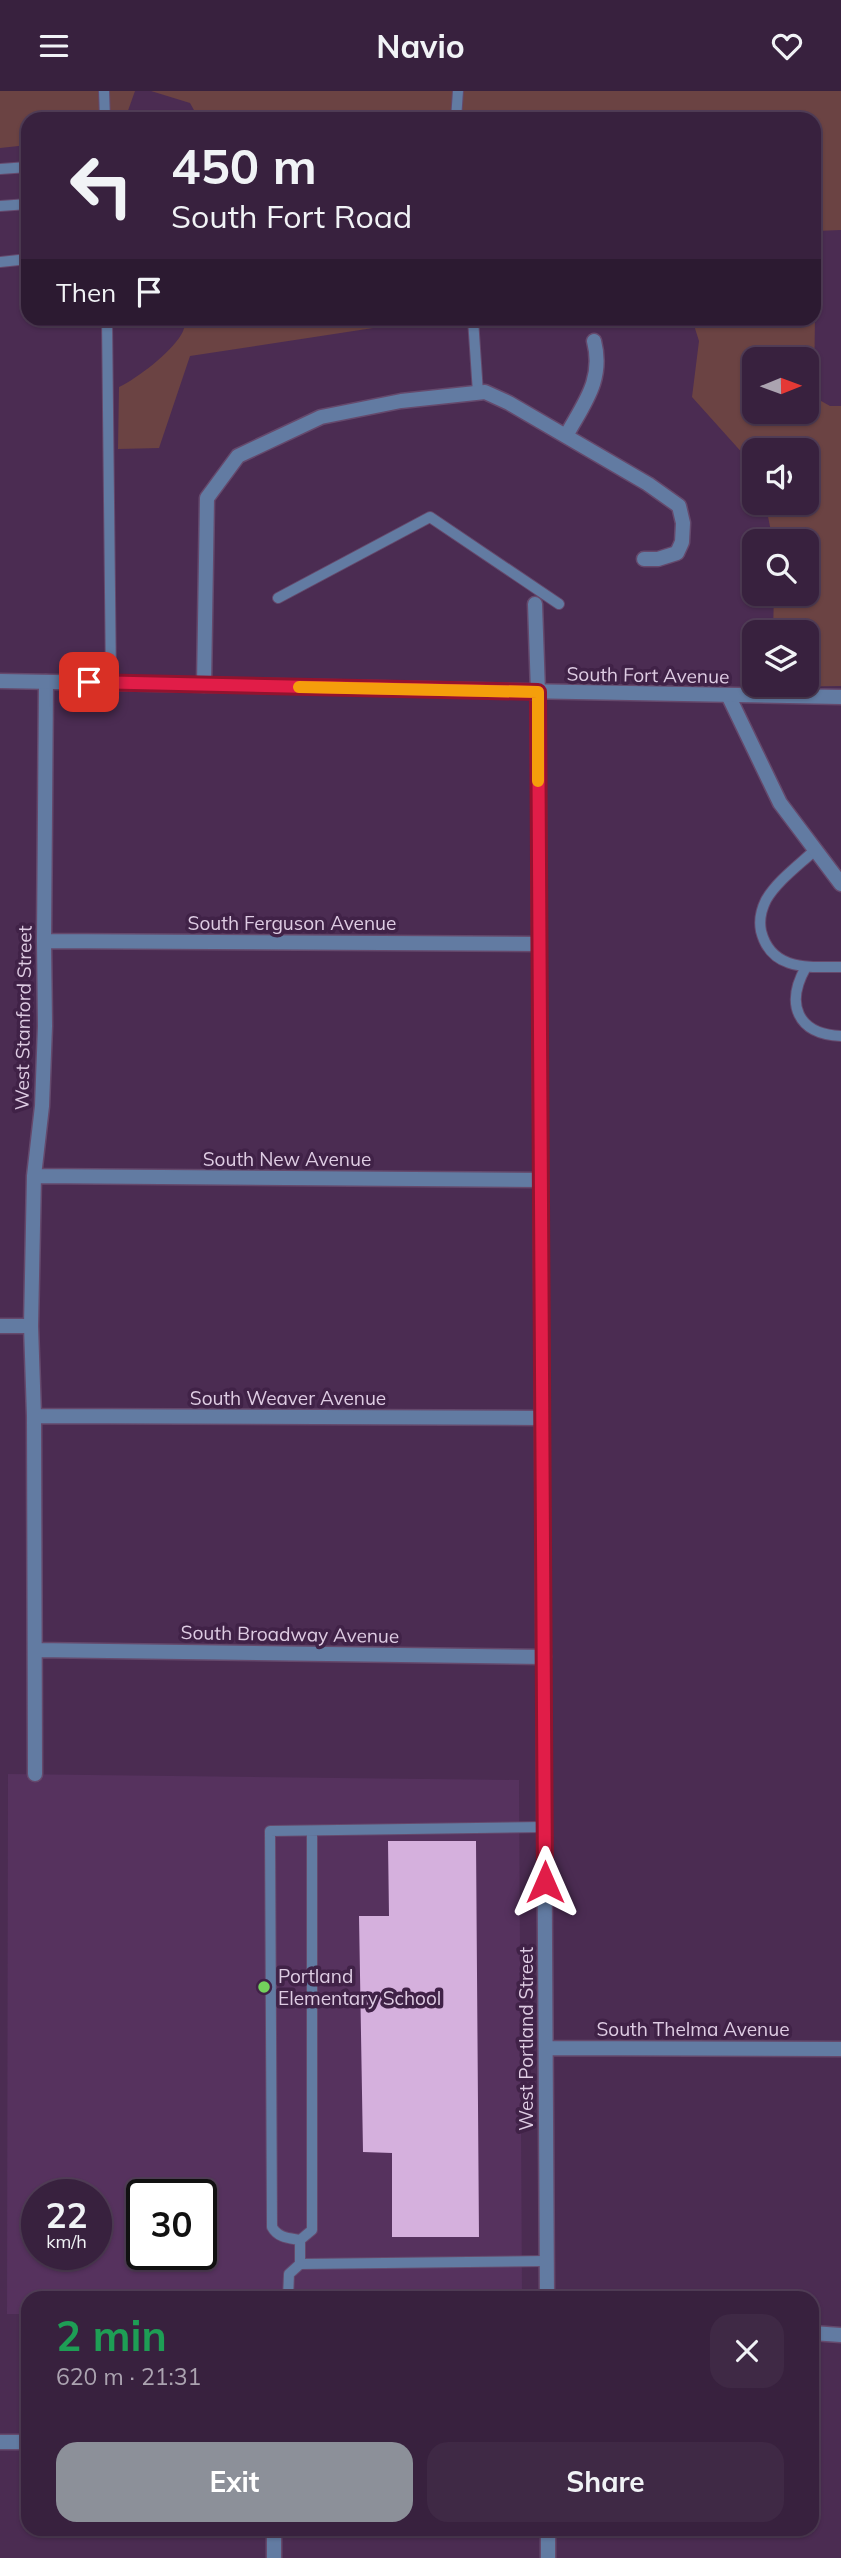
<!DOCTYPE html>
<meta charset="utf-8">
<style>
:root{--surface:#38213e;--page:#3f2945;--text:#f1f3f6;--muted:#aba3b0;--line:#523e58;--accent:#8c9099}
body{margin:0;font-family:Mulish,sans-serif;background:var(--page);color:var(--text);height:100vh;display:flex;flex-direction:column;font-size:26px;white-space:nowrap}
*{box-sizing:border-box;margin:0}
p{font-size:23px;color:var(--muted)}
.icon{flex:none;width:38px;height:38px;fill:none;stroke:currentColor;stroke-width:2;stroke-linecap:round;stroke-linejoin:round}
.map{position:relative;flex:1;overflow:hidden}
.panel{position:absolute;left:21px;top:2200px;width:798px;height:245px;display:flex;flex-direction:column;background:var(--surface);border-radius:21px;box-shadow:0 2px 5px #0004,0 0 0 2px var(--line)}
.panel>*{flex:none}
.hud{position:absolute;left:21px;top:21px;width:800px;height:214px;border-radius:21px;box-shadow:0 2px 5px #0004,0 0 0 2px var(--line);background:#38213e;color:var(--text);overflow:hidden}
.needle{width:46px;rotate:89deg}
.controls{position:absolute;left:742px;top:256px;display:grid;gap:14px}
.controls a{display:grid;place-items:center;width:77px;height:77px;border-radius:14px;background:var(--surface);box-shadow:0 2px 5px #0004,0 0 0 2px var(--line);font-size:35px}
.speed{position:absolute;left:21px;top:2088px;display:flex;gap:14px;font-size:35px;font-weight:700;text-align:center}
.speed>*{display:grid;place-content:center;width:91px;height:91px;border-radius:50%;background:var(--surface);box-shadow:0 2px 5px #0004,0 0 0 2px var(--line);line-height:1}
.speed small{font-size:18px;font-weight:400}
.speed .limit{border:4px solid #111;border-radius:10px;background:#fff;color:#111}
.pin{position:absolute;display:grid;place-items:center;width:60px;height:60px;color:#fff;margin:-30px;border-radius:14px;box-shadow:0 4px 10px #0006}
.me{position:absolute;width:77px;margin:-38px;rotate:0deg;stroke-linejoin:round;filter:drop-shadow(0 0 5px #0008)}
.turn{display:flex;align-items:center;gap:24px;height:147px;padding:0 35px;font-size:32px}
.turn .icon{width:91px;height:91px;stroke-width:2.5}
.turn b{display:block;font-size:49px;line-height:60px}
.then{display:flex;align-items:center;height:66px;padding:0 35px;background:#0003;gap:14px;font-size:26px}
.round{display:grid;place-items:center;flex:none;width:74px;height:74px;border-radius:21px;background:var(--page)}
.overview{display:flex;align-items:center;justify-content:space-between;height:119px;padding:0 35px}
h1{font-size:42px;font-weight:700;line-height:52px;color:#1e9e55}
.cta{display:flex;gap:14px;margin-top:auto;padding:14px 35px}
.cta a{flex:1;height:80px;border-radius:21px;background:var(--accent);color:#fff;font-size:28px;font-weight:700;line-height:80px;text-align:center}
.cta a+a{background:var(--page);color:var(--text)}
header{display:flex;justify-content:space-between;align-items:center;height:91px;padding:0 35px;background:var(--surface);font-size:32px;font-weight:700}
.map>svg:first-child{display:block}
.built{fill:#56325e;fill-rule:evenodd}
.green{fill:#6b4343;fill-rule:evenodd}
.building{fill:#d5b0dd}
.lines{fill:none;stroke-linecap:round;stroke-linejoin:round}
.service-casing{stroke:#65496c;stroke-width:12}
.minor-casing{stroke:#65496c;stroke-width:17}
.tertiary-casing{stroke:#65496c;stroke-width:17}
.service{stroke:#627ba2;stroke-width:10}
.minor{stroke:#627ba2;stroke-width:14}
.tertiary{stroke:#627ba2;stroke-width:14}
.route-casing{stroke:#92132f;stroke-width:18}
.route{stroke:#e11d48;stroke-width:12}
.slow{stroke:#f59e0b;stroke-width:12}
.poi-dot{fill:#73d25c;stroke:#402247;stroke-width:2.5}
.labels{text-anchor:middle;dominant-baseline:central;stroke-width:7;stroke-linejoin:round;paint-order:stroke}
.street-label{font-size:19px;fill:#decce3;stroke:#402247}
.poi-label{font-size:19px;fill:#decce3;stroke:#402247;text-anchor:start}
</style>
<header><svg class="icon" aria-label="menu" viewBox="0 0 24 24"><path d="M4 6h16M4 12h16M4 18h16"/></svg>Navio<svg class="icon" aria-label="heart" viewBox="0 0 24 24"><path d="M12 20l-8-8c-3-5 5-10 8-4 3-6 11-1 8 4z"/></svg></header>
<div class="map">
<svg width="841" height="2467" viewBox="0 0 841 2467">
<rect width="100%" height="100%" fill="#4b2c52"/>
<path class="built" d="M8,1683l511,6 3,515 -215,-3 -19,6h-260v16h-21zM37,2104h59v59h-59zM142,2104h59v59h-59z"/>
<path class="green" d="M0,0h135l-10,28h-97v26l-28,3z
M151,0h690v139l-25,1 -2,166 16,9h11v280l-70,1v-3h36v-52h-34l1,-39h33v-52h-34l-8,-39h42v-52h-53v16l-62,-69 7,-56 -7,-22h122v-200h-615l-9,-16zM754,268h53v52h-53z
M186,228h246l-242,37 -31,92 -41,1 1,-62c19,-9 51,-34 62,-52 3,-4 4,-11 5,-16z"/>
<path class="building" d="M388,1750h88l3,396h-87v-84l-29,-1 -4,-236h30z"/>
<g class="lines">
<defs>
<path id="service" d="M104,0l1,28
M456,28l2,-28
M0,78l28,-2
M0,115l28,-2
M0,171l28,-3
M107,228l4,364
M473,228l5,74
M278,507l152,-81 129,87
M815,759c-16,15 -38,31 -49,50 -5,10 -7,21 -5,31 10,40 47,36 80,36
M806,876c-21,37 -9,67 35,69
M312,1740v399l-12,10c-11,-2 -22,-2 -28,-13l-2,-396 275,-4
M300,2173l247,-3
M288,2207l1,-24 11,-10v-24"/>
<path id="minor" d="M566,345c18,-33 38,-56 28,-95
M535,513l3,88 9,1606
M204,594l3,-187 31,-42 83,-39 80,-16 84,-9 24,11 139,81 31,22 4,17 -1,19 -5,11 -19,6h-14
M728,604l52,108 61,81
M44,850l495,3
M34,1085l506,4
M0,1235h31
M34,1325l508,2
M35,1559l509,7
M35,1683l-1,-358 -3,-90 3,-150 8,-70 3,-80 -1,-85 2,-259
M546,1957l295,1
M812,2242l29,2
M0,2351h28
M274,2438v29
M548,2438v29"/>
<path id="tertiary" d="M0,590l841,16"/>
</defs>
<use href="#service" class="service-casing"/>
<use href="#minor" class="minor-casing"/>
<use href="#tertiary" class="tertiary-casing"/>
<use href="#service" class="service"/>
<use href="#minor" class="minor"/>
<use href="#tertiary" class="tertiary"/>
</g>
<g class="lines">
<defs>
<path id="route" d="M89,591l449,10 7,1190"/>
</defs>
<use href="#route" class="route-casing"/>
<use href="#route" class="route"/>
<path class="slow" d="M299,596l239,5v89"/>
</g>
<circle class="poi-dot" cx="264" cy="1896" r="7"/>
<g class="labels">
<g class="street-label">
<text transform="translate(648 584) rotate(1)">South Fort Avenue</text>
<text x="292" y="832">South Ferguson Avenue</text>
<text transform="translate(23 927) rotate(-89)">West Stanford Street</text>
<text x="287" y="1068">South New Avenue</text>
<text x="288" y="1307">South Weaver Avenue</text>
<text transform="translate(290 1543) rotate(1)">South Broadway Avenue</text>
<text x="693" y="1938">South Thelma Avenue</text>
<text transform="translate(526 1948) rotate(-90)">West Portland Street</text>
</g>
<g class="poi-label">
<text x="278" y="1885">Portland<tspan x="278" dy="22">Elementary School</tspan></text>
</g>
</g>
</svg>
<div class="controls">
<a><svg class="needle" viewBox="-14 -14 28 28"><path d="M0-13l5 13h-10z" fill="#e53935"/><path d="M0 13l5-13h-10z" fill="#aba3b0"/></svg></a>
<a><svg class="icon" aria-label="sound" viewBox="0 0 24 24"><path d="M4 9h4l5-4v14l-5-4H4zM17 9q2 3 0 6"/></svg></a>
<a><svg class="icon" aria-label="search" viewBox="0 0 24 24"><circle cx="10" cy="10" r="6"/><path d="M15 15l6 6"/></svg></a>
<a><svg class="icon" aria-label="layers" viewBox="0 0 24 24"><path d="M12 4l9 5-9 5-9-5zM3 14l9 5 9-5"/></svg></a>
</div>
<div class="speed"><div>22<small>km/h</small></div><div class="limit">30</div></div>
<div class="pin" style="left:89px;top:591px;background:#d93025"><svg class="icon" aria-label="arrive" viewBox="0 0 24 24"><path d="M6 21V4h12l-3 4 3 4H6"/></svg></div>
<svg class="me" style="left:545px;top:1791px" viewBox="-20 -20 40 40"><path d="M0-17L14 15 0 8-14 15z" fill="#e11d48" stroke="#fff" stroke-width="4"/></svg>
<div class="hud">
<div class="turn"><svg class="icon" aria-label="left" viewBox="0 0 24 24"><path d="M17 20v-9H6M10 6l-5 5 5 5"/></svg><div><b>450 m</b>South Fort Road</div></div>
<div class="then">Then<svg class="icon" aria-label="arrive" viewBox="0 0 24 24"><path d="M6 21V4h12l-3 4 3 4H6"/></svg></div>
</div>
<section class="panel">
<div class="overview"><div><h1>2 min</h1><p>620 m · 21:31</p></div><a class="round"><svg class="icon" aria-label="close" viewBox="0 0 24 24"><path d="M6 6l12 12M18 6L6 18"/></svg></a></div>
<div class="cta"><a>Exit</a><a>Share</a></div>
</section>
</div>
